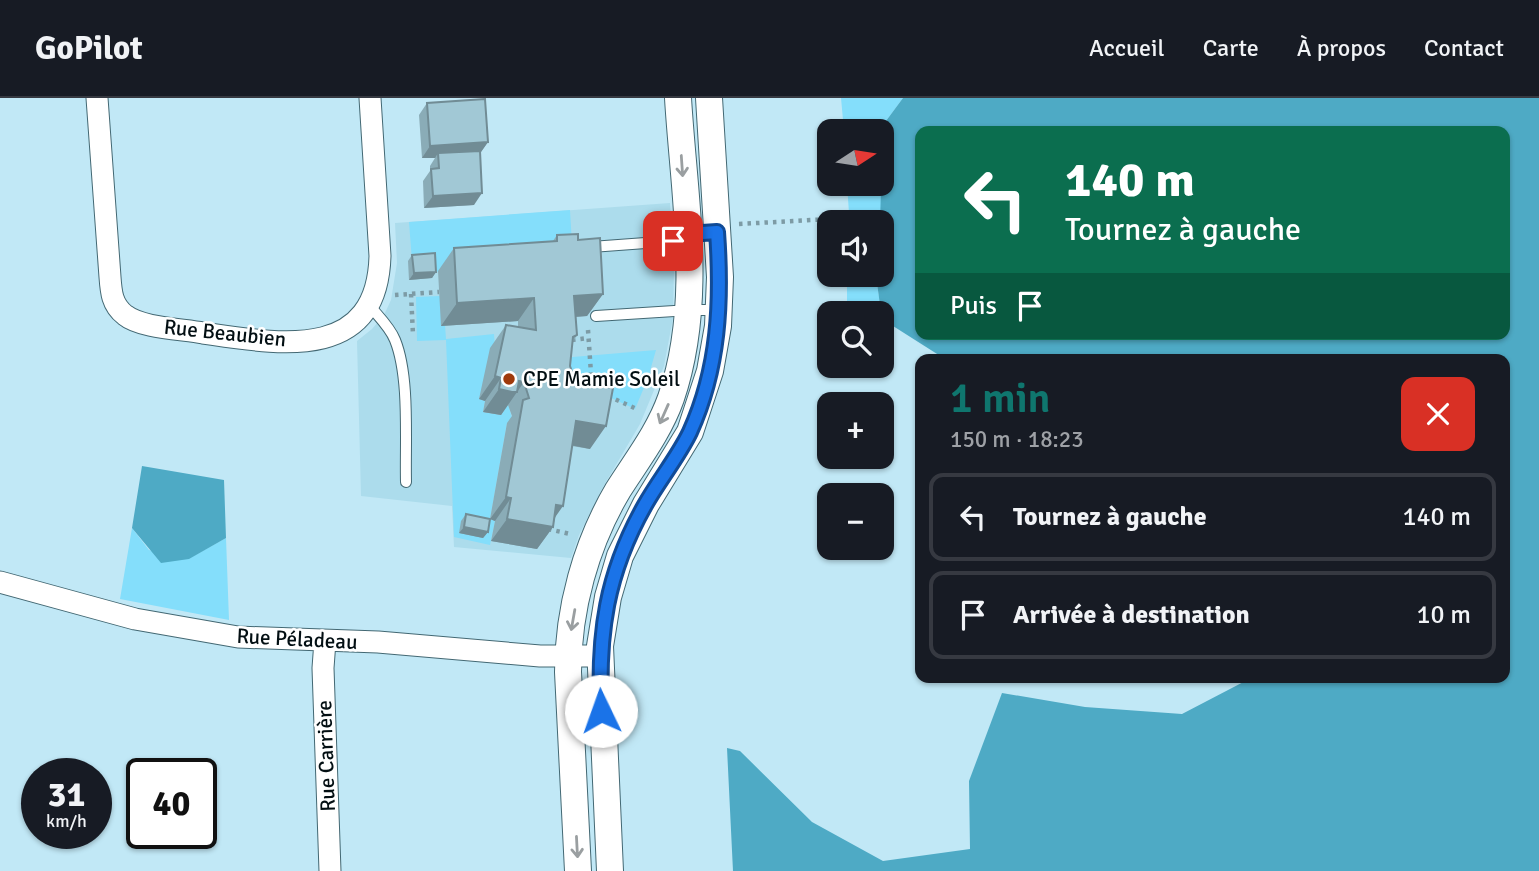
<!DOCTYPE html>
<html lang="fr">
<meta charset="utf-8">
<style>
:root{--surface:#171b24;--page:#20242c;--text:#f1f3f6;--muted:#9ea1a6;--line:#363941;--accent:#0f766e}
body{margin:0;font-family:Signika,sans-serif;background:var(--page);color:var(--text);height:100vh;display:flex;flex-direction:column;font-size:26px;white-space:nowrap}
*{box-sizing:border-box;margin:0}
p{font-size:23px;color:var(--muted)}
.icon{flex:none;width:38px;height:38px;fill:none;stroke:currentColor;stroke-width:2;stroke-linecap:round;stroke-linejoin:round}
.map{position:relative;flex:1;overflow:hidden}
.drawer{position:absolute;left:915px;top:256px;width:595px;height:329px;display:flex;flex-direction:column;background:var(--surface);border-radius:14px;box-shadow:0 2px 5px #0004}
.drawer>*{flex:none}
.guide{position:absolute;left:915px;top:28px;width:595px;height:214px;border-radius:14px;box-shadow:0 2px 5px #0004;background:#0b6e4f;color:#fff;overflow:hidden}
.needle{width:46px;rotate:78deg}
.fabs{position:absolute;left:817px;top:21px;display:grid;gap:14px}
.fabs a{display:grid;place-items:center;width:77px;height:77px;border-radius:14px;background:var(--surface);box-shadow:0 2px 5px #0004;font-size:35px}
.speed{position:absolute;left:21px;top:660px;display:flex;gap:14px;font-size:35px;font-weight:700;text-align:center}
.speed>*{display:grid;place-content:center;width:91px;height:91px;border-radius:50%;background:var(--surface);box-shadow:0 2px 5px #0004;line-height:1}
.speed small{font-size:18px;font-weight:400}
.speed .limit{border:4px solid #111;border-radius:10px;background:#fff;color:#111}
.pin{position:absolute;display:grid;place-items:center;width:60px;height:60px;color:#fff;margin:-30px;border-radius:14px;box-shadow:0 4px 10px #0006}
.me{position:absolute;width:77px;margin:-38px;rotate:357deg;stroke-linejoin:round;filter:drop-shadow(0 0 5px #0008)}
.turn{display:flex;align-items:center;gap:24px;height:147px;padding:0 35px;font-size:32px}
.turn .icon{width:91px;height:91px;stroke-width:2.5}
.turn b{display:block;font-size:49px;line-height:60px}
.then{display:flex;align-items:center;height:66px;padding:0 35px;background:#0003;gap:14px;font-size:26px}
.round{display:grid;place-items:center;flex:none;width:74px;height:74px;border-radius:14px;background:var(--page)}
.summary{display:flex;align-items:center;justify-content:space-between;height:119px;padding:0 35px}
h1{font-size:42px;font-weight:600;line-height:52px;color:var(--accent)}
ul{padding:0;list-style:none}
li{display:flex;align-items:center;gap:21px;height:88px;margin:0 14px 10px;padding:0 21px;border:4px solid var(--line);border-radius:14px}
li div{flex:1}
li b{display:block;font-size:26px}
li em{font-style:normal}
header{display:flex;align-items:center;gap:42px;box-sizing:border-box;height:98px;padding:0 35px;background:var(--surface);border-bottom:2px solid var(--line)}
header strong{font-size:33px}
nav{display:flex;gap:38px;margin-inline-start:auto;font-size:24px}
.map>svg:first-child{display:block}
.built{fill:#acdcec}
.green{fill:#84defb}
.forest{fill:#4eaac5;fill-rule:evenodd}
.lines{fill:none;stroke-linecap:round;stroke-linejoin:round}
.service-casing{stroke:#436873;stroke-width:12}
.minor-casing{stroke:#436873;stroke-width:23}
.tertiary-casing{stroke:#436873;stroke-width:28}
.path{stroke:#7d9ba5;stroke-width:4.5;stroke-dasharray:3.5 5;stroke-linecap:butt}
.service{stroke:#fff;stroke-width:10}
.minor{stroke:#fff;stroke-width:21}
.tertiary{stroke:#fff;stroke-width:26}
.wall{fill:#8aacb7}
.shaded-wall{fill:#718c95}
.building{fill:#a1c8d5;stroke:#718c95;stroke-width:2}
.oneway{stroke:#9a9fa1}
.route-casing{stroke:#114b97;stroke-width:18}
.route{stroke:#1a73e8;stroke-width:12}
.poi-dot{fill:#9f3a0c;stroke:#fff;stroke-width:2.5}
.labels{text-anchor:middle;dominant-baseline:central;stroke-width:5;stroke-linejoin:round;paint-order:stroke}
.street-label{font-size:21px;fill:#030f13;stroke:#fff}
.poi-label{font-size:21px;fill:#030f13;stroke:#fff;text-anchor:start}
</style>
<header>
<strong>GoPilot</strong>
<nav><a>Accueil</a><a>Carte</a><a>À propos</a><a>Contact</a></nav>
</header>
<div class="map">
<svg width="1539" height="773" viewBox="0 0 1539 773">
<rect width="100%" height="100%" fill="#c1e8f6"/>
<path class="built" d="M670,105l4,64 -1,51 -9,48 -24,58 -37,63 -24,48 -8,23 -117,-11 -2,-41 -91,-10 -4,-155 15,-12 12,-14 7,-15 6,-37 -2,-40z"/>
<path class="green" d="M841,0h62l-20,27 -1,86 -2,11h-33l2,-9 -2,-29h35v-53h-38z
M570,112l3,52 -142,10 -19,-11 -3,-39z
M847,177h29l5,38h-34z
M440,198l2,30 3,-1 1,14 48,-5 1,14 -16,51 6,2 -2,11 18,3 7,-11 5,17 -6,2 -17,96 5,2 -5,24 -36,-8 -8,-197 -29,1 -1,-44z
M656,252l-8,28 -13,31 -43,-20 -34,6 3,-37z
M132,430l17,22 39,9 38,-21 3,82 -109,-21z"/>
<path class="forest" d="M903,0h636v773h-806l-6,-123 13,3 72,71 71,39 87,-12 -1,-68 33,-88 83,14 97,7 71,-37h252v-318h-560l-63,-40 -1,-6 -5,-38h6v-53h-2l3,-97zM920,33h585v203h-585z
M142,368l82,14 2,58 -37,21 -28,4 -29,-35z"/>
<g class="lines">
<defs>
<path id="service" d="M591,149l82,-6 15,-7 29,-2
M369,207c9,11 21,22 26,35 15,37 10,101 11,142
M596,218l94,-6h29"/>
<path id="minor" d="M97,0l13,179c1,15 2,28 15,38 16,13 57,14 78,18 76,11 174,30 177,-77l-10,-158
M0,484l135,37 103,18 140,5 162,14h60
M325,543l-2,27 7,203"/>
<path id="tertiary" d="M578,773l-10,-199c0,-63 18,-128 50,-182 19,-30 41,-58 53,-92 33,-97 13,-200 7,-300
M610,773l-10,-225 8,-49 12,-41 26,-52 44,-72 20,-61 8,-45 2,-49 -11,-179"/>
</defs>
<use href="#service" class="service-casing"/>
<use href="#minor" class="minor-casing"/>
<use href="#tertiary" class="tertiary-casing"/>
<path class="path" d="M739,126l110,-6
M411,196l2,41
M395,197l44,-3
M588,232l4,58
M572,242l16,-2
M608,298l31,14
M548,431l22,5"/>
<use href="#service" class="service"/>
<use href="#minor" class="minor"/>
<use href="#tertiary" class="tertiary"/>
</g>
<path class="wall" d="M427,5l61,39 -8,11 -6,52 -50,3 -1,-27 7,-10v-5l5,-8h-13l-3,-43z
M557,137l21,5 25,54 -16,22 -11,1 1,18 -5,8 -2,23 20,83 -18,-3 -19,81 -16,22 -46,-8 4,-20 -5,-2 -2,13 -5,6 -24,-5 2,-12 5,-7 24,5 17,-96 5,-7 -4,-11 -7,10 -18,-3 2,-11 -6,-2 11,-51 16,-23 12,2v-6l-77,5 -3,-55 16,-23 99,-7z
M412,157l24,17 -4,6 -23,2 -1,-19z"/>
<path class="shaded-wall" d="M488,44l-9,13 -41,-2 -3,5h-13l8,-12z
M482,95l-8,12 -50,3 9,-12z
M436,174l-4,6 -23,2 5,-7z
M603,196l-16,22 -29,2 16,-22z
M534,200l-16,23 -77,5 16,-23z
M495,278l6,2 -16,23 -6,-2z
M519,283l5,1 -23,33 -18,-3 16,-23z
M576,323l30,5 -16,23 -30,-6z
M506,399l5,1 -16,23 -5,-2z
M556,407l7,1 -14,20 4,1 -16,22 -46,-8 16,-22z
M464,429l24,5 -5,6 -24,-5z"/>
<path class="building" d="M485,1l3,43 -58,4 -3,-43z
M480,53l2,42 -49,3 -2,-27 8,-1 -1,-15z
M578,136v6l22,-2 3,56 -29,2 3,39 -4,2 -3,29 5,15 38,7 -7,38 -30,-5 -13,85 -7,-1 -3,22 -46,-8 4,-21 -5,-1 17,-97 6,-2 -5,-16 -5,-1 -2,11h-5l-13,-3 2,-11 -6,-2 11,-51 30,5 -2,-32 -77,5 -3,-55 103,-7v-6z
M435,155l1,19 -22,1 -2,-18z
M466,416l24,5 -2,13 -24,-5z"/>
<defs><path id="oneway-shaft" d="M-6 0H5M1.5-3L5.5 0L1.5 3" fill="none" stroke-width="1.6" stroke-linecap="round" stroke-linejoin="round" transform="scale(1.75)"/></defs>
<g class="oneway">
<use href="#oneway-shaft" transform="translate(682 68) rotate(86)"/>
<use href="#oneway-shaft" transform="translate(664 316) rotate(114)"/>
<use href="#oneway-shaft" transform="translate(573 522) rotate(100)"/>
<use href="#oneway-shaft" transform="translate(577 749) rotate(87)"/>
</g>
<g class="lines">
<defs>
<path id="route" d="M601,613c-3,-78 5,-137 44,-206 14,-25 33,-48 45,-73 29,-64 32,-131 27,-200l-29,2 -15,7"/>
</defs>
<use href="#route" class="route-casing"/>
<use href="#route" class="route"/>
</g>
<circle class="poi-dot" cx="509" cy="281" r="7"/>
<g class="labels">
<g class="street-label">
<text transform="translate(225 235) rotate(6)">Rue Beaubien</text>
<text transform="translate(297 541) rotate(3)">Rue Péladeau</text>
<text transform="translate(326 658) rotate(-92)">Rue Carrière</text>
</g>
<g class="poi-label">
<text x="523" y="281">CPE Mamie Soleil</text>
</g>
</g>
</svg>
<div class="fabs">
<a><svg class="needle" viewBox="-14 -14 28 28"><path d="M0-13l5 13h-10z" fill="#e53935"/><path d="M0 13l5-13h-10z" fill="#9ea1a6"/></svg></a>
<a><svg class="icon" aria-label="sound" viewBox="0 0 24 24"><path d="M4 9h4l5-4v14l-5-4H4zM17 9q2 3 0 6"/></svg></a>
<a><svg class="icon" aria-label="search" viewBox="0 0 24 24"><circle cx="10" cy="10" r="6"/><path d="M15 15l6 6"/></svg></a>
<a>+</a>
<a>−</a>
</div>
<div class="speed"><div>31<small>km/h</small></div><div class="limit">40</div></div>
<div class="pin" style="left:673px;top:143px;background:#d93025"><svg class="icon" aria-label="arrive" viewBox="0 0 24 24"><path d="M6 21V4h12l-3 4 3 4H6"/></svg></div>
<svg class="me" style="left:601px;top:613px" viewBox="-20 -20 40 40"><circle r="19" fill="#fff"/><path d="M0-13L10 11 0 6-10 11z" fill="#1a73e8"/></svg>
<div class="guide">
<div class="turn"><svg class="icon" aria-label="left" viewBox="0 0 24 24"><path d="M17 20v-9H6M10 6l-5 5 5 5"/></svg><div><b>140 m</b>Tournez à gauche</div></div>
<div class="then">Puis<svg class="icon" aria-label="arrive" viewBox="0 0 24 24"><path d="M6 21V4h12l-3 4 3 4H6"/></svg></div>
</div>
<section class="drawer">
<div class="summary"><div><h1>1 min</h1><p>150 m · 18:23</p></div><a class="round" style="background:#d93025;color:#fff"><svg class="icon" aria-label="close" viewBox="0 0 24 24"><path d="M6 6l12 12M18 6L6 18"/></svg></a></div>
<ul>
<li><svg class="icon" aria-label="left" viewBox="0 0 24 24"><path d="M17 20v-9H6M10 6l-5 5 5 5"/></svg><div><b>Tournez à gauche</b></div><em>140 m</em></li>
<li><svg class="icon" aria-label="arrive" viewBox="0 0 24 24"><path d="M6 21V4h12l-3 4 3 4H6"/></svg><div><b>Arrivée à destination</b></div><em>10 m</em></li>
</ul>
</section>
</div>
